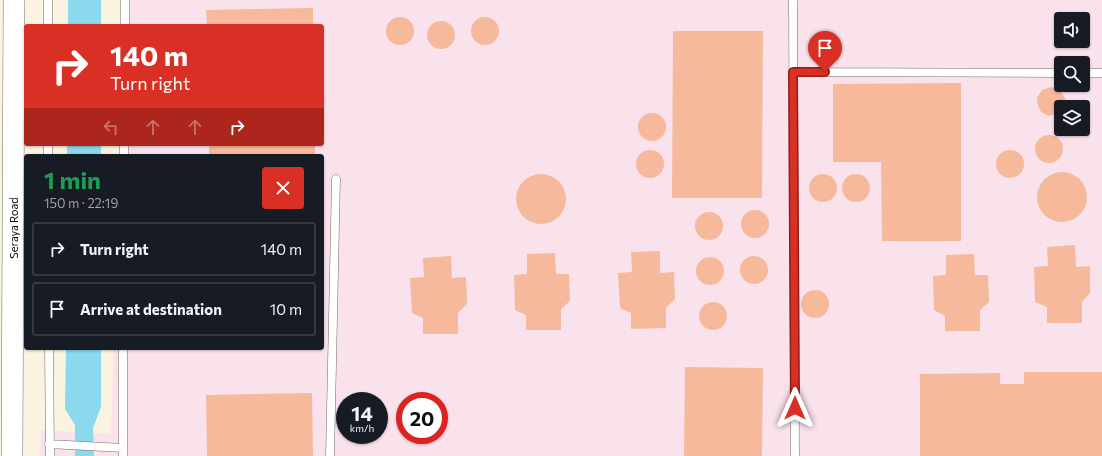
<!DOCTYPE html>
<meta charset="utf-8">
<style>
:root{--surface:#171b24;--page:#242831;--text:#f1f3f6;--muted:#9ea1a6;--line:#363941}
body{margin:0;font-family:Commissioner,sans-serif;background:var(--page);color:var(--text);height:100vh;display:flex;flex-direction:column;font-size:15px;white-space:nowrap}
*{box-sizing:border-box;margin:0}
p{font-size:13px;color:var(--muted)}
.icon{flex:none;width:22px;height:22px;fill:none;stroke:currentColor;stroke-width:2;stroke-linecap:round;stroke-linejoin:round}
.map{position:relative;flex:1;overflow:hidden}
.panel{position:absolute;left:24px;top:154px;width:300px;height:196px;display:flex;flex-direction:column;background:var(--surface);border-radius:4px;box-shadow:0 1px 3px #0004}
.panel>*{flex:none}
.banner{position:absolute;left:24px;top:24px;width:300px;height:122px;border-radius:4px;box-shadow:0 1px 3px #0004;background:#d93025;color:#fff;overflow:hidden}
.buttons{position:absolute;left:1054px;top:12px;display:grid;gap:8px}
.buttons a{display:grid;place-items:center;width:36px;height:36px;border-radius:4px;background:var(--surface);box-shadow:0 1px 3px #0004;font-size:20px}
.speed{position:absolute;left:336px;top:392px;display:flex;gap:8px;font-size:20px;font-weight:700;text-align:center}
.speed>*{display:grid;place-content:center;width:52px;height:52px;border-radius:50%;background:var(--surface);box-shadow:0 1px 3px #0004;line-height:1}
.speed small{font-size:10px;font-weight:400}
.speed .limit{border:6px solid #d22;background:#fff;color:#111}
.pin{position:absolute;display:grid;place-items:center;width:34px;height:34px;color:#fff;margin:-41px -17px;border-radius:50% 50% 50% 0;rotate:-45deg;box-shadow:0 0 4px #0007}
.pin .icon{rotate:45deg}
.me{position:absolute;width:44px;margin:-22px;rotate:0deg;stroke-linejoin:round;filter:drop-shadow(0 0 3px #0008)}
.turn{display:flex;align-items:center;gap:14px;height:84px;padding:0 20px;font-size:18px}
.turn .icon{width:52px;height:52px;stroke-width:2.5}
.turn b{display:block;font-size:28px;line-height:34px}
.lanes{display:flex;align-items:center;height:38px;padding:0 20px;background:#0003;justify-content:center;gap:20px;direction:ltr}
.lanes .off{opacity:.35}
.round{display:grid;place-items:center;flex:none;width:42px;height:42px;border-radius:4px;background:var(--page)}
.head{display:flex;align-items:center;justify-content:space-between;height:68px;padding:0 20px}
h1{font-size:24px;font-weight:700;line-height:30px;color:#1e9e55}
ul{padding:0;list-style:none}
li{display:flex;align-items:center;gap:12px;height:54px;margin:0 8px 6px;padding:0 12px;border:2px solid var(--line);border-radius:4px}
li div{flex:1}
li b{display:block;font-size:15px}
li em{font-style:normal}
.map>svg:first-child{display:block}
.industrial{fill:#fae2ed;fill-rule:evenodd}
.water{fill:#8ad9ec}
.building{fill:#f6b99b}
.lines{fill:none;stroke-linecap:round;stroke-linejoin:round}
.service-casing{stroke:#736d5d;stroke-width:9}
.tertiary-casing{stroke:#736d5d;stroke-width:22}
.service{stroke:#fff;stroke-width:8}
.tertiary{stroke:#fff;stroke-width:21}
.route-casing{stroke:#8d1f18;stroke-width:10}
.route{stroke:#d93025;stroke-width:7}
.labels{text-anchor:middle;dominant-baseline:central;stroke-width:3;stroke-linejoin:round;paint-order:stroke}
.street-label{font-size:11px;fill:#0e0b06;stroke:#fff}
</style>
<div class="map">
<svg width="1102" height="456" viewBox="0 0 1102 456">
<rect width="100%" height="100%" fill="#faf3e1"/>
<path class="industrial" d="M125,0h977v456h-1062l1,-26 70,4 3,-86h208v-192h-202v-12h202v-118h-198zM1061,19h22v22h-22zM1061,63h22v22h-22zM1061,107h22v22h-22zM345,401h34v34h-34zM405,401h34v34h-34z"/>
<path class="water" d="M68,0h33v26h-33z
M67,144h34v12h-34z
M66,348h35v59l-8,21 1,28h-19v-31l-10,-16z"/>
<path class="building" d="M313,8v18h-106l-1,-16z
M386 31a14 14 0 1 1 28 0a14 14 0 1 1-28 0Z
M471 31a14 14 0 1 1 28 0a14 14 0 1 1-28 0Z
M427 35a14 14 0 1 1 28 0a14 14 0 1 1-28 0Z
M673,31h90l-1,167h-90z
M961,83v158h-79l-1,-79h-48v-78z
M1051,87l9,3 5,8v4l-1,5h-3v4l-3,2 -9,3 -8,-4 -4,-9v-5l5,-8z
M638 127a14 14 0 1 1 28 0a14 14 0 1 1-28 0Z
M1035 149a14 14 0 1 1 28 0a14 14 0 1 1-28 0Z
M209,144h106v11l-106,1z
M996 164a14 14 0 1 1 28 0a14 14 0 1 1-28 0Z
M636 164a14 14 0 1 1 28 0a14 14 0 1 1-28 0Z
M1037 197a25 25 0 1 1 50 0a25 25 0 1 1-50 0Z
M809 188a14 14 0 1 1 28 0a14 14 0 1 1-28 0Z
M842 188a14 14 0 1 1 28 0a14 14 0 1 1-28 0Z
M516 199a25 25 0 1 1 50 0a25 25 0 1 1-50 0Z
M741 224a14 14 0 1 1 28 0a14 14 0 1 1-28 0Z
M695 226a14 14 0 1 1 28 0a14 14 0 1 1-28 0Z
M1075,245l1,22 14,-1v27l-8,9v21h-35v-16l-12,-5 -1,-35 14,-1 -1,-19z
M660,251v22l14,-1 1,27 -9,9v20l-35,1v-16l-11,-5 -2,-35 14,-1 -1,-20z
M555,253l1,21h13l1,27 -9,8v21h-35v-15l-11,-5 -1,-35 13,-1v-20z
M974,254l1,21h13l1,27 -9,8v21h-35v-15l-11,-6 -1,-34 13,-1v-20z
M740 270a14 14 0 1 1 28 0a14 14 0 1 1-28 0Z
M451,256l1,22 14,-1 1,27 -9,9v21h-35v-16l-11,-5 -2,-35 14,-1 -1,-19z
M696 271a14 14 0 1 1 28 0a14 14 0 1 1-28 0Z
M801 304a14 14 0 1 1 28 0a14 14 0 1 1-28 0Z
M699 316a14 14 0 1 1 28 0a14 14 0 1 1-28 0Z
M685,367l78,1 -1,88h-78z
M1024,372h78v84h-182v-82l80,-1v11h24z
M312,393l1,63h-106l-1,-61z"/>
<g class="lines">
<defs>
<path id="service" d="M48,0v26
M793,0l2,456
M125,26v-26
M793,72l268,1
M1083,73h19
M48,144v12
M124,156v-12
M49,348l1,108
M49,444l74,4
M123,456v-108
M330,456l6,-277"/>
<path id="tertiary" d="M12,456l2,-456"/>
</defs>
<use href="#service" class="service-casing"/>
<use href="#tertiary" class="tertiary-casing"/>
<use href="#service" class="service"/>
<use href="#tertiary" class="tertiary"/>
</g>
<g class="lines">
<defs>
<path id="route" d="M795,408l-2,-336h32"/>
</defs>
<use href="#route" class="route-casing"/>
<use href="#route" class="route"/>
</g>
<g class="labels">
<g class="street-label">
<text transform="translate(13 228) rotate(-90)">Seraya Road</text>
</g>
</g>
</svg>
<div class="buttons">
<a><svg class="icon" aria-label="sound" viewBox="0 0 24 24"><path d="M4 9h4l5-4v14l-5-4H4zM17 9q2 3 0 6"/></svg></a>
<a><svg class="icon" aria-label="search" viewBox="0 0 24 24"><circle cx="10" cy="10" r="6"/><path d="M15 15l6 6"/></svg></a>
<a><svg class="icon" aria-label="layers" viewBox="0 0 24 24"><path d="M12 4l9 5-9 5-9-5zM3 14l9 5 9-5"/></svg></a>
</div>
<div class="speed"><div>14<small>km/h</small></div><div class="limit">20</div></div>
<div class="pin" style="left:825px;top:72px;background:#d93025"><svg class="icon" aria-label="arrive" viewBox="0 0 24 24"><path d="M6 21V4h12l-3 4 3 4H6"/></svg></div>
<svg class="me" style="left:795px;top:408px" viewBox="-20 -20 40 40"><path d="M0-17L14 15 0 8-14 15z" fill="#d93025" stroke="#fff" stroke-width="4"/></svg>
<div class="banner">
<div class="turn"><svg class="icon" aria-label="right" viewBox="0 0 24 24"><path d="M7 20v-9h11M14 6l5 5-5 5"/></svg><div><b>140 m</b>Turn right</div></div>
<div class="lanes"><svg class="icon off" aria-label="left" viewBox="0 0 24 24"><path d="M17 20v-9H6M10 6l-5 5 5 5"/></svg><svg class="icon off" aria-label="ahead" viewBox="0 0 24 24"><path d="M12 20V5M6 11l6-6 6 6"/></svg><svg class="icon off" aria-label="ahead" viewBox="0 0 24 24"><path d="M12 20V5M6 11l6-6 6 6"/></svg><svg class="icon" aria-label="right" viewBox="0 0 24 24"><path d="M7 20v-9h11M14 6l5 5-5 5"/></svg></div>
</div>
<section class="panel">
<div class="head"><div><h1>1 min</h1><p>150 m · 22:19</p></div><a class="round" style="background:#d93025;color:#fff"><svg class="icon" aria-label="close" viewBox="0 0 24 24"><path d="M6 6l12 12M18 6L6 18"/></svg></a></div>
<ul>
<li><svg class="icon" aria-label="right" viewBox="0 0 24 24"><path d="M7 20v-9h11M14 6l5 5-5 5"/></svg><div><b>Turn right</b></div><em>140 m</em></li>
<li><svg class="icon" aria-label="arrive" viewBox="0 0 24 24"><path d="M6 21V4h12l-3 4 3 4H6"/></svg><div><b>Arrive at destination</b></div><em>10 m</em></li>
</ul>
</section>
</div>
